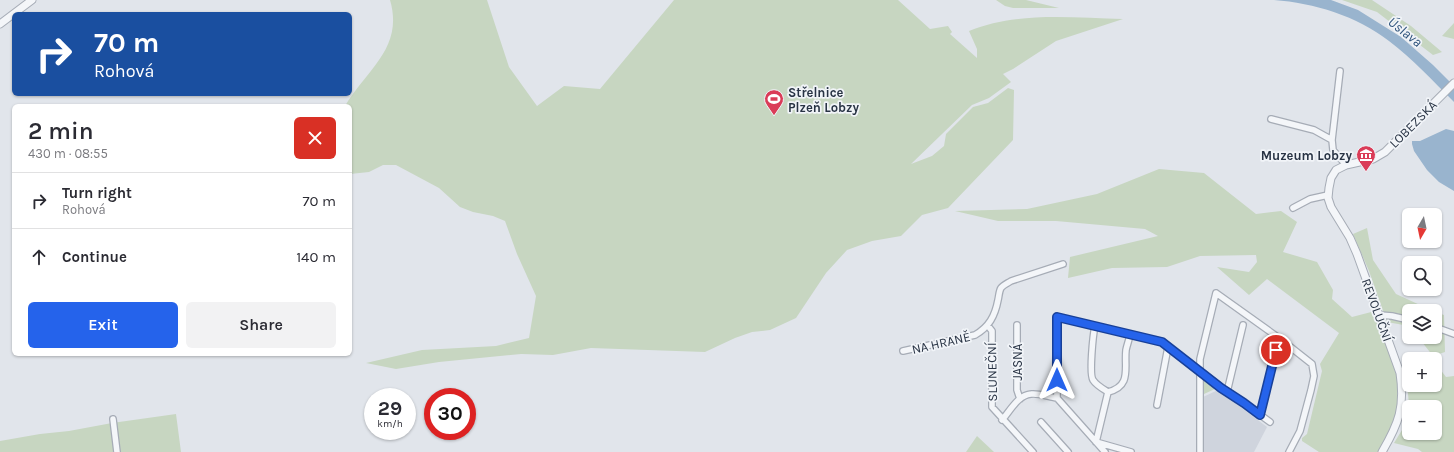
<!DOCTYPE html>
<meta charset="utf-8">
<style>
:root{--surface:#fff;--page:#f2f2f3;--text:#2b2b33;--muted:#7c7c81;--line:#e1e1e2;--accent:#2563eb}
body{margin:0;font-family:Karla,sans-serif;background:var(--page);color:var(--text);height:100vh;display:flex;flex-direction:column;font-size:15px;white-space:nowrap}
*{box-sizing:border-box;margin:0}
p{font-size:13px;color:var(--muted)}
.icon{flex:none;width:22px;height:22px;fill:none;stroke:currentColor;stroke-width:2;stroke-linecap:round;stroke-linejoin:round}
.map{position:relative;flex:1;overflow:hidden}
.sheet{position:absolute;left:12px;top:104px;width:340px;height:252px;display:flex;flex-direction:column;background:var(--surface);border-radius:6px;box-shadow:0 1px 3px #0004}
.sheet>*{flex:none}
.hud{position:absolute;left:12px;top:12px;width:340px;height:84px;border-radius:6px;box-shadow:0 1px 3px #0004;background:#1a4fa0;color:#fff;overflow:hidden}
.needle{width:26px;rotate:189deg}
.controls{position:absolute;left:1402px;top:208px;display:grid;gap:8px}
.controls a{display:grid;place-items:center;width:40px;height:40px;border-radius:6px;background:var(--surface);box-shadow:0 1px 3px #0004;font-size:20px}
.speed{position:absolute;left:364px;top:388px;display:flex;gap:8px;font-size:20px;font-weight:700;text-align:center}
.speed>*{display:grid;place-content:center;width:52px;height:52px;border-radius:50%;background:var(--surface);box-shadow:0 1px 3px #0004;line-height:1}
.speed small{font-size:10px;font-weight:400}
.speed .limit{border:6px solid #d22;background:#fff;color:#111}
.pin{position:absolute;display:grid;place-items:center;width:34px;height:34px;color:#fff;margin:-17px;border:2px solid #fff;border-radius:50%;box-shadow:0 1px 4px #0007}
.me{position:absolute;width:44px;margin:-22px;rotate:0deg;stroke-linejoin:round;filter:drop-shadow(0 0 3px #0008)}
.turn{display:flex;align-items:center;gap:14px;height:84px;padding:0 16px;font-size:18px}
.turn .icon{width:52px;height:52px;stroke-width:2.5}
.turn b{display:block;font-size:28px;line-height:34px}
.round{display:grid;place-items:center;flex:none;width:42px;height:42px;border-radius:6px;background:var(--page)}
.head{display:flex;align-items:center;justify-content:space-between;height:68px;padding:0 16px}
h1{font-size:24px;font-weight:600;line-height:30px}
.primary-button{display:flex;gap:8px;margin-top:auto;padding:8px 16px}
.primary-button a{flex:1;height:46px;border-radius:6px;background:var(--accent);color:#fff;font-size:16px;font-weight:600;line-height:46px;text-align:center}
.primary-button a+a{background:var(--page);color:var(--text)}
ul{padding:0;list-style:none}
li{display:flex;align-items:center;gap:12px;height:56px;padding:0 16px;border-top:1px solid var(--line)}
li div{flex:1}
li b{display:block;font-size:15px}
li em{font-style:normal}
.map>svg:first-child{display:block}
.built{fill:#cfd4dd}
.green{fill:#c7d6c1;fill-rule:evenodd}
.water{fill:#99b4ce}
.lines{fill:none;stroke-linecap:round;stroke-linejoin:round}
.minor-casing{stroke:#a6acb6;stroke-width:8}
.tertiary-casing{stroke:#a6acb6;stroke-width:9}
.minor{stroke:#f4f6f9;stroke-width:5.5}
.tertiary{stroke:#f4f6f9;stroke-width:7}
.route-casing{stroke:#184099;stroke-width:10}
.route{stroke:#2563eb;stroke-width:7}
.labels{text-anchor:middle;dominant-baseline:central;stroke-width:3.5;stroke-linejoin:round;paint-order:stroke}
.poi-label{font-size:13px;font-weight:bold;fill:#283344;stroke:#f1f4f8;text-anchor:start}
.street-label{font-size:13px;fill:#283344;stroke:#f1f4f8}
.water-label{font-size:14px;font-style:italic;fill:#2e537c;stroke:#f1f4f8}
</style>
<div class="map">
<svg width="1454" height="452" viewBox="0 0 1454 452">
<rect width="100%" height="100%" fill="#e1e5eb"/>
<path class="built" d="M1218,390l49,37 -13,25h-51v-55z"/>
<path class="green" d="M390,0h97l22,67 28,39 27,-20 36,3 74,-89h224l32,29 18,-3 4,6 -2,2 27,24v-9l-8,-18c48,-20 104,-13 154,-12l-67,22 -43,28 -10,5 8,8 -22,16 -17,7 -61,59 21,-8 12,-10 2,-12 27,-27 15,-4 20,-15 6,2 -1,50 -65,68 -26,7 -21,21 -29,5 -25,9 -21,23 -30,45 -26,12 -18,2 -17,6 -30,14 -114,-4 -38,7 -32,-1 -82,8 -43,7 -30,-6 56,-13 74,-4 33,-8 7,-42 -19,-42 -12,-33 -12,-5 -20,-4 -13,-5 -21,-19 -43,-23h-13l-14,7 -19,2v-68h-5c22,-37 59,-58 45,-106z
M996,0h30l33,8h-46l-8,-2z
M1342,0h30l39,26 31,26 -9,3 -56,-43z
M1454,23v16l-12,-3z
M1159,169l45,4 52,41 25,-3 16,11 -14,30 34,10 16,28 -1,9 20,18 23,-6 22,66v35l-9,24 -9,16h-60l-17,-11v-3l5,-4 15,-63 -2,-7 19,-31 -72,-54 -18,16 -32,-28 32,5 8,-10 -1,-7 -56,1 -33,11 -55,1 -44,10 2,-21 88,-21 -13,-7 -89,-8h-58l-43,-10 72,-2 70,-15z
M1367,228l6,32 23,34 37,17h-24v15l-22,-4 -18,-51 -16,-37z
M1435,312l9,3 1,37 -12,4 -15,-19h17z
M1437,365l9,12 8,-1v76h-32l-4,-3 -24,-6 8,-13 7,-26 -3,-30 3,-1v12h26v-19zM1409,407h26v26h-26z
M1204,381l5,1 8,6 -13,6 -2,-2v-8z
M176,414l5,38h-181v-11l40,-7 29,-3 43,-8z
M977,436l17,16h-28z"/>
<path class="water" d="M1274,0h57l27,10 43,27 32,28 21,21v16c-21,-21 -41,-43 -65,-61 -32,-25 -75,-38 -115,-41z
M1446,129l8,2v60l-15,-9 -12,-12 -13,-19 -2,-7v-3h8z"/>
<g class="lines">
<defs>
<path id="minor" d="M1271,119l43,11 18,10 1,10 13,15
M1332,140l8,-69
M1293,208l17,-9 18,-4
M1380,315l12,1 17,4
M1017,325v65l3,9
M988,326l4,5v76l41,45
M1095,326c-2,9 -6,48 -2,54 3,5 10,9 15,12
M1435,327l19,7
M903,351l72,-16c14,-8 20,-19 23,-35 1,-4 1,-9 3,-12 2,-3 7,-5 10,-7l52,-17
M1108,392l-12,50 35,10
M1108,392c24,-6 16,-24 18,-42 1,-5 3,-10 4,-15
M1227,392l16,-67
M1157,405l11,-58
M1260,415l16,-64
M113,419l4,33
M1002,420c8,-9 16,-25 29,-26 8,-1 18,3 26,4
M1041,422l27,30
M1105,452l-48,-54v-81l105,25 60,46 22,15 26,19
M1200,452v-93l16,-66 63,45 33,26 2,12 -3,14 -11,41 -11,21"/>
<path id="tertiary" d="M0,24l32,-24
M1382,452c17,-29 23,-45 18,-79l-43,-119 -7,-16 -19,-31 -3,-9 1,-10 2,-10 5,-8 10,-5 27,-6 12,-7 69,-69"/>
</defs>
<use href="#minor" class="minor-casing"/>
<use href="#tertiary" class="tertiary-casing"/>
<use href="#minor" class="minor"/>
<use href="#tertiary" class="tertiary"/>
</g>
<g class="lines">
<defs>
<path id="route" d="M1057,380v-63l105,25 59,46 23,15 16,12 16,-65"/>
</defs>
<use href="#route" class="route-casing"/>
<use href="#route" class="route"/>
</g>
<defs>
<symbol id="stadium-pin" viewBox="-11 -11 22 30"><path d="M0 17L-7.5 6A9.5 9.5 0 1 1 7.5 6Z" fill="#da3c58" stroke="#f1f4f8"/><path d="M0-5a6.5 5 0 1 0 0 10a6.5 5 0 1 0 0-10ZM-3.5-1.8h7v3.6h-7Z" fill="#fff"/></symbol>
<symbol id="museum-pin" viewBox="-11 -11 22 30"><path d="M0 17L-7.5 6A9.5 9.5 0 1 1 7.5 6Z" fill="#da3c58" stroke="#f1f4f8"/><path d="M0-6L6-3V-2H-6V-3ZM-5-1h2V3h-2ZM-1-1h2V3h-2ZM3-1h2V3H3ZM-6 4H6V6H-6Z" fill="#fff"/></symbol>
</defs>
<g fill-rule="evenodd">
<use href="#stadium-pin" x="763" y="88" width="22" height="30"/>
<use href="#museum-pin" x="1355" y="144" width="22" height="30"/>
</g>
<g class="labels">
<g class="poi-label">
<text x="788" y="92">Střelnice<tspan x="788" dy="15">Plzeň Lobzy</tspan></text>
<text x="1352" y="155" text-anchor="end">Muzeum Lobzy</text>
</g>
<g class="street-label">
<text transform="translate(1413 124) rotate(-45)">LOBEZSKÁ</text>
<text transform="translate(1377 310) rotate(70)">REVOLUČNÍ</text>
<text transform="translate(941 343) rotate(-13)">NA HRANĚ</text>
<text transform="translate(1017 362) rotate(-90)">JASNÁ</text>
<text transform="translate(992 372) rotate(-91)">SLUNEČNÍ</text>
</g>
<g class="water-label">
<text transform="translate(1405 32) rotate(38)">Úslava</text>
</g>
</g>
</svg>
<div class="controls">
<a><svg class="needle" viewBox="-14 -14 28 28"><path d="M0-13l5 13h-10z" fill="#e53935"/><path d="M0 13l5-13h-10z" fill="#7c7c81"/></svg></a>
<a><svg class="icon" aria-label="search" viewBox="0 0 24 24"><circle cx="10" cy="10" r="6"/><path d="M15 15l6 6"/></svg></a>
<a><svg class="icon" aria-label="layers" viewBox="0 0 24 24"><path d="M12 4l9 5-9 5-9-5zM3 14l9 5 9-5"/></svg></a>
<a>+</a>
<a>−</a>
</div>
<div class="speed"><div>29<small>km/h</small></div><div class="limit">30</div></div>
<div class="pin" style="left:1276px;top:350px;background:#d93025"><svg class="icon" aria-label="arrive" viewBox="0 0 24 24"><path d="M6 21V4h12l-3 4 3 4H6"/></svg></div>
<svg class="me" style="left:1057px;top:380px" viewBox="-20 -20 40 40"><path d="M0-17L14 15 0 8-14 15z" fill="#2563eb" stroke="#fff" stroke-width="4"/></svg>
<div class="hud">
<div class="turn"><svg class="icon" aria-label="right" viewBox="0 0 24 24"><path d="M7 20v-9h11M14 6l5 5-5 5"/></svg><div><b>70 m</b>Rohová</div></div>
</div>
<section class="sheet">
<div class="head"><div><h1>2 min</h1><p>430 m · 08:55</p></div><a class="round" style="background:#d93025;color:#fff"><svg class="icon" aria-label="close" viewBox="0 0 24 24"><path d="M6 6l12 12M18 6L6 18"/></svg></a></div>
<ul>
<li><svg class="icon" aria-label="right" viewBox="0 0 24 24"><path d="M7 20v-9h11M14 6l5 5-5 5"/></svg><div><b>Turn right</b><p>Rohová</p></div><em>70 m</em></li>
<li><svg class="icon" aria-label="ahead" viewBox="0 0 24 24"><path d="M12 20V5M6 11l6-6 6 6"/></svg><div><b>Continue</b></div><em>140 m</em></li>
</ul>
<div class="primary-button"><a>Exit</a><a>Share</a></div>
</section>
</div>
